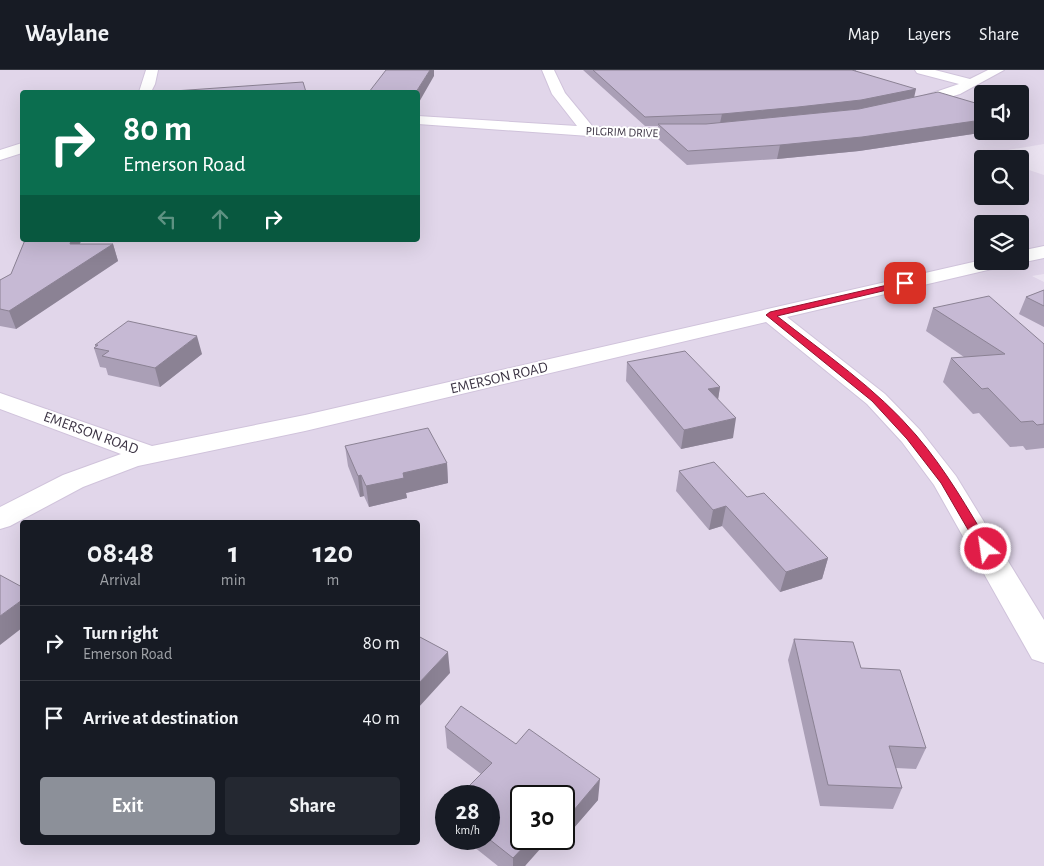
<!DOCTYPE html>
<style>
:root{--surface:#171b24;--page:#242831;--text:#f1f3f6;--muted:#9ea1a6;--line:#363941;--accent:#8c9099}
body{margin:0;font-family:"Alegreya Sans",sans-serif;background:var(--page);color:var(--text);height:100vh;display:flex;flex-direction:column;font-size:19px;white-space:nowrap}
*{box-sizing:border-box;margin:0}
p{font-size:16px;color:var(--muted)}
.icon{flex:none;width:28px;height:28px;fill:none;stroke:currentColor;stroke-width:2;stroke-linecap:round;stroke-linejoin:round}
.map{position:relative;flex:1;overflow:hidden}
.sheet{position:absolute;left:20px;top:450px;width:400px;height:325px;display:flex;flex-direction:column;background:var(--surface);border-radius:5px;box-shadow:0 5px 20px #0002}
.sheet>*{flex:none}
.guide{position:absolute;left:20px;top:20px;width:400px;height:152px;border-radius:5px;box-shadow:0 5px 20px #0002;background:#0b6e4f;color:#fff;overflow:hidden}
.fabs{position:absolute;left:974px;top:15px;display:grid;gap:10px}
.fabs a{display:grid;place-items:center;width:55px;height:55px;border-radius:5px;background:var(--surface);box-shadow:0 5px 20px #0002;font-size:25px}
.speed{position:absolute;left:435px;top:715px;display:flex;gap:10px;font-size:25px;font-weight:700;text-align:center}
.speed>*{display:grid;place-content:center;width:65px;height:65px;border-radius:50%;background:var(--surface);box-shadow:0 5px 20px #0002;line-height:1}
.speed small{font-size:12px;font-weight:400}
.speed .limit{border:2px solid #111;border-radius:8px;background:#fff;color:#111}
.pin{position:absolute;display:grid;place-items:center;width:42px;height:42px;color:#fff;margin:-21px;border-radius:10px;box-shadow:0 2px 8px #0006}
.me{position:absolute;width:55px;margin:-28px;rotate:330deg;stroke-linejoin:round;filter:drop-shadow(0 0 4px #0008)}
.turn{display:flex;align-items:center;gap:18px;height:105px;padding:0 20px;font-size:22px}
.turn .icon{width:65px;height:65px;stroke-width:2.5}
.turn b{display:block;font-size:35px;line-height:42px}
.lanes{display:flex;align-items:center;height:48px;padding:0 20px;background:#0003;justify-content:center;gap:25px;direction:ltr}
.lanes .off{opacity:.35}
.eta{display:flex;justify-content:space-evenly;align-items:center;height:85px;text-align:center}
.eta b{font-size:30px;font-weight:600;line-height:35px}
.button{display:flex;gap:10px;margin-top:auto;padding:10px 20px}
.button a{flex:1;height:58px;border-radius:5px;background:var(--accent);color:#fff;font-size:20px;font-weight:600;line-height:58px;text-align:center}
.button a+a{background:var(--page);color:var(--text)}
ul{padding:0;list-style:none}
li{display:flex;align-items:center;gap:15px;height:75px;padding:0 20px;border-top:1px solid var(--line)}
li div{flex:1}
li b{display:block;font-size:19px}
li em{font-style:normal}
header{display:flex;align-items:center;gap:30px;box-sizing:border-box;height:70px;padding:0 25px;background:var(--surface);border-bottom:1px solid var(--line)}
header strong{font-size:24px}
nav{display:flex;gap:28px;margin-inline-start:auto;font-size:18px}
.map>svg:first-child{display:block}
.residential{fill:#e1d6ea;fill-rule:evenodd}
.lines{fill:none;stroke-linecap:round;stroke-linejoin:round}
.street-casing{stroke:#d0c3db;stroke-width:2}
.street{fill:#fff;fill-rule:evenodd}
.wall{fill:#aa9fb6}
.shaded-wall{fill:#8b8294}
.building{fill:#c6b9d4;stroke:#8b8294}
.route{fill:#e11d48;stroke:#92132f}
.labels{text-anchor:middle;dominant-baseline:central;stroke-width:4;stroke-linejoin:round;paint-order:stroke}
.far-street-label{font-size:12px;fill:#3c3444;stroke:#fff}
.street-label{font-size:15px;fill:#3c3444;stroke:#fff}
</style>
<header>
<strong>Waylane</strong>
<nav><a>Map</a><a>Layers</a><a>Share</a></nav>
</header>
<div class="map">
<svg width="1044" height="796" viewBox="0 0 1044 796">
<rect width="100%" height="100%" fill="#ece4f2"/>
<path class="residential" d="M0,0h1044v74l-60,10 13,5h-15v37h38v-29l24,8v99l-12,2 12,6v584h-1044zM22,22h396v148h-396zM982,24h38v37h-38zM982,154h38v37h-38zM22,452h396v320h-396zM446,726h43v43h-43zM521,726h43v43h-43z"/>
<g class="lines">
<defs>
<path id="street" d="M146,0h12l-3,14 -4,8h-12z
M542,0h12l11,23 28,34 103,2 5,1 2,3 -2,3 -5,1 -107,-1 -171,-12v-8l159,10 -25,-32z
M915,0h20l35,9 18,-9h16l-44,24 -49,15 -5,-1 -2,-3 2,-3 53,-18 -42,-11z
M22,73v10l-22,7v-10z
M1044,176v12l-24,5 -6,-2h6v-10z
M982,190v1h30l-3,4 -222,52 98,77 35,36 36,46 88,144v43l-12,-4 -98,-174 -32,-43 -35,-38 -101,-82 -461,109 -167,35 -55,21 -73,39 -10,3v-22l63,-32 58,-21 -121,-45v-16l152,53 153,-31z"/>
</defs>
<use href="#street" class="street-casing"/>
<use href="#street" class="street"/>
</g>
<path class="wall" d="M583,0h273v1l59,26 67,34h11l-134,20 -82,8 -90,6 -30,-27 1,-12h-13z
M25,170h56l-1,4h33l5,17 -102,68 -16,-3v-46l11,-6z
M1044,220v37l-25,-13 7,-17z
M933,238l111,36v104l-18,2 -3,-4 -13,1 -31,-34 -6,1 -30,-32 8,-24 13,-1 -38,-26z
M95,275l107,9 -42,33 -52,-12 -2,-7 -6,-1 -6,-19 2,-1z
M627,292l93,25 -2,12 15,39 -52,11 -55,-68z
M345,376l102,17 1,20 -42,10 1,5 -38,9 -5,-11 -4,1 -12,-31z
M679,401l68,26 81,61 -6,21 -42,13 -58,-66 -13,4 -33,-39z
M794,569l67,29 65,80 -10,21 -20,-1 6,20 -9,21 -73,-3 -32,-146z
M445,657l153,73 -32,37 -2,-2v-39l-39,70h-27l-34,-27h25l-8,-65 -34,-26z"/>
<path class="shaded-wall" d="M430,0h4v6l-16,28v-12h-2z
M916,19l-2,9 -55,11 -139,14 2,-9z
M982,50v11h11l-134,20 -82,8 3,-14z
M71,170h10l-6,20 -5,-16z
M113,174l5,17 -102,68 -7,-18z
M197,266l5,18 -42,33 -5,-19z
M720,317l-3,19 -9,-17z
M736,348l-3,20 -52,11 3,-19z
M447,393l1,20 -42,10 1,5 -38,9 -3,-21 37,-13z
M361,405l3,21 -4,1 -2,-21z
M726,436l-4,20 -13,4 4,-20z
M828,488l-6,21 -42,13 6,-20z
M22,530v28l-22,17v-29z
M448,582l2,21 -32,35v-24z
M600,709l-2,21 -32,37 2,-20z
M531,769h18l-24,27h-12v-8z"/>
<path class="building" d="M386,0h44l-14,22h-47z
M593,0h259l64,19 -55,11 -63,7 -76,7 -77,3z
M303,12l3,10h-132v-1z
M938,22l44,13v15l-120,17 -82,8 -92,6 -30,-27h48l153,-15z
M25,170h46l-1,4h43l-104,67 -9,-2v-29l11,-6z
M1044,220v16l-18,-9z
M989,226l55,48v80l-7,1 -4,-4 -12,1 -33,-34 -6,1 -31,-31 54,-4 -72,-46z
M128,251l69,15 -42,32 -53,-12 7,-5 -15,-3 4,-3h-3z
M685,281l35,36 -12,2 28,29 -52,12 -57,-68z
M428,358l19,35 -44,10 1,5 -38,8 -5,-11 -3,1 -13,-30z
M714,392l33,35 17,-4 64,65 -42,14 -60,-66 -13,4 -34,-39z
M0,505l22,12v13l-22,16z
M418,566l30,16 -30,32z
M794,569l59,3 8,26 39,2 26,78 -37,-2 13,42 -74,-3z
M461,636l55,38 13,-15 71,50 -32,38 -4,-3v-18h-43v43h10l-18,19 -24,-19v-43h-30l33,-33 -47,-36z"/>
<path class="route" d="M905,211h3v4l-131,31c47,37 100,73 139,119 30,35 52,74 76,114l-2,3h-9l-40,-69 -34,-44 -35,-38 -106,-86 4,-3z"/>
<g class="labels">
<g class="far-street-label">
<text transform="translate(622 62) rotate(2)">PILGRIM DRIVE</text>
</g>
<g class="street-label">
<text transform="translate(499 308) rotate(-13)">EMERSON ROAD</text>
<text transform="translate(91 363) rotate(20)">EMERSON ROAD</text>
</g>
</g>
</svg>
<div class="fabs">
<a><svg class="icon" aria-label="sound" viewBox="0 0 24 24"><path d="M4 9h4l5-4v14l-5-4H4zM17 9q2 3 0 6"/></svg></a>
<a><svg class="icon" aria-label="search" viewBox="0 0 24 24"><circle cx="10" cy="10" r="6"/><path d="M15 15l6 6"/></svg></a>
<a><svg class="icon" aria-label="layers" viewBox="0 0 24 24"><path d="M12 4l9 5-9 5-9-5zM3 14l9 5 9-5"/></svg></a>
</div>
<div class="speed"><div>28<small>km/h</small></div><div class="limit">30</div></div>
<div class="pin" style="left:905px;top:213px;background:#d93025"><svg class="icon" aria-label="arrive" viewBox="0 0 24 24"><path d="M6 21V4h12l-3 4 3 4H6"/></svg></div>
<svg class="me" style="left:986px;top:479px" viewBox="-20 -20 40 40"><circle r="17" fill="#e11d48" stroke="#fff" stroke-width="3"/><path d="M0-11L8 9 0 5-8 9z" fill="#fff"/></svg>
<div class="guide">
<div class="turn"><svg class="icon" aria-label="right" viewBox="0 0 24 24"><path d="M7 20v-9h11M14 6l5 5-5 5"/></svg><div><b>80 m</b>Emerson Road</div></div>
<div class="lanes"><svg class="icon off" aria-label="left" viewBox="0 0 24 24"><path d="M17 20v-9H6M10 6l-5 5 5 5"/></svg><svg class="icon off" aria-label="ahead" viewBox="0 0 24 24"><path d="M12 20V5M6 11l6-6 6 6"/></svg><svg class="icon" aria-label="right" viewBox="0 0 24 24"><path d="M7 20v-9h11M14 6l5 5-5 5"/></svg></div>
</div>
<section class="sheet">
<div class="eta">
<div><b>08:48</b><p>Arrival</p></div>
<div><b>1</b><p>min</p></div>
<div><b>120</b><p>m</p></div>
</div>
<ul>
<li><svg class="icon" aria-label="right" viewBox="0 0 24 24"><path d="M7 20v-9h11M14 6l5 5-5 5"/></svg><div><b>Turn right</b><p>Emerson Road</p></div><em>80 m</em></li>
<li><svg class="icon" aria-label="arrive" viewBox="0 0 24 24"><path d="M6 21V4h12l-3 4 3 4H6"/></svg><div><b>Arrive at destination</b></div><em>40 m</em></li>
</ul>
<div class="button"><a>Exit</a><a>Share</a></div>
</section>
</div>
